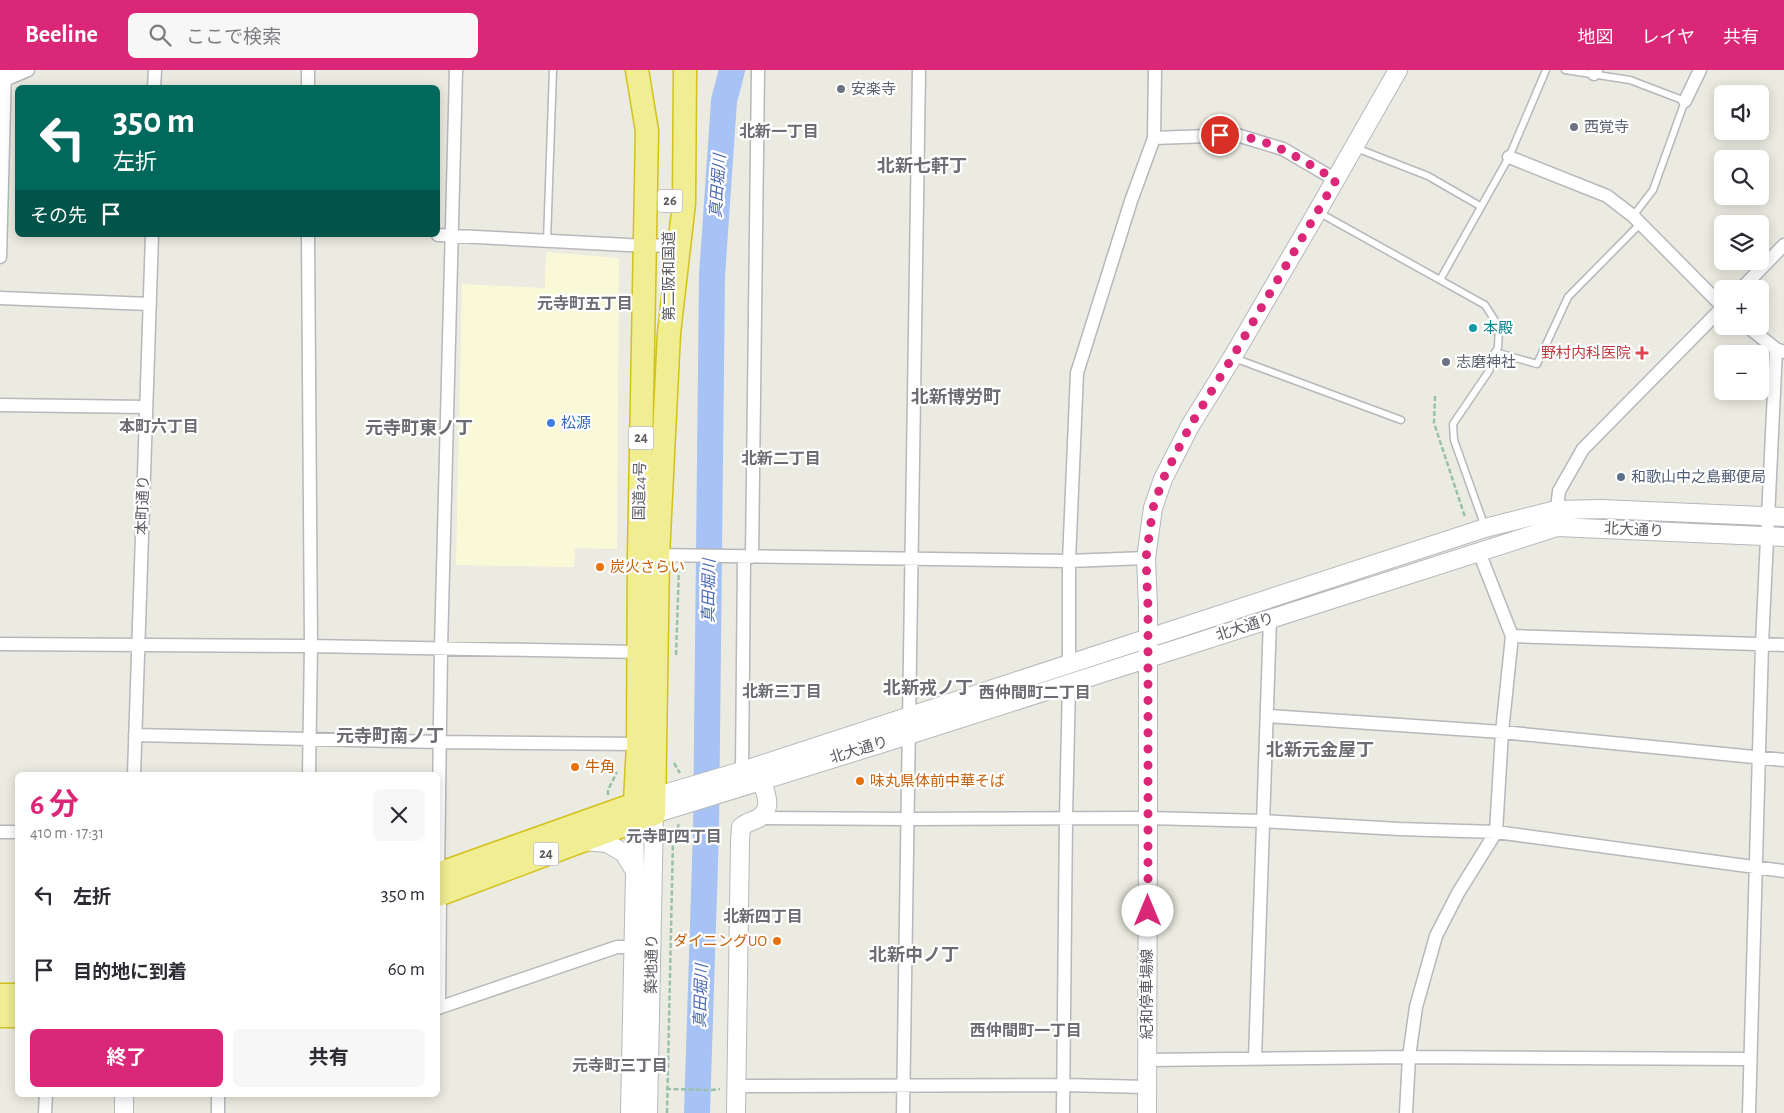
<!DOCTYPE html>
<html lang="ja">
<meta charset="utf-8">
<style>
:root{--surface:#fff;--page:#f7f7f7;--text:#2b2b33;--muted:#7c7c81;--accent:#db2777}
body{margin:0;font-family:"Alegreya Sans","Noto Sans JP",sans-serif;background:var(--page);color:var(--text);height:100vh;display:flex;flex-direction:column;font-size:19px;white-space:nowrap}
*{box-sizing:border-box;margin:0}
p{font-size:16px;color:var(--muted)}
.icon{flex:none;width:28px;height:28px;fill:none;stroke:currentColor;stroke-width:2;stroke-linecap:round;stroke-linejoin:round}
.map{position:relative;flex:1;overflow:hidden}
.details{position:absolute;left:15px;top:702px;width:425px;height:325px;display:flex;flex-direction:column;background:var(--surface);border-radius:8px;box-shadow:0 2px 12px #0003}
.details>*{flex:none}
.guide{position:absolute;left:15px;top:15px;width:425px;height:152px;border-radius:8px;box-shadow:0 2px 12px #0003;background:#00695c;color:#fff;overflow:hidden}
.buttons{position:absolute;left:1714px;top:15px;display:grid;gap:10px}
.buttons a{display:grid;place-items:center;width:55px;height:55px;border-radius:8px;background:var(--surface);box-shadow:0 2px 12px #0003;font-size:25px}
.pin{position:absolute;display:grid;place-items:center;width:42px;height:42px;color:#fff;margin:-21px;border:2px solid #fff;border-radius:50%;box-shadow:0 1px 5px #0007}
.me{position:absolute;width:55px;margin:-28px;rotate:0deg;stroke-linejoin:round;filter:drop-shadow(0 0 4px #0008)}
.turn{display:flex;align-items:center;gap:18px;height:105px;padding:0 15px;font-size:22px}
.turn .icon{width:65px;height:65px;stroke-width:2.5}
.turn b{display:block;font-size:35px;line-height:42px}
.then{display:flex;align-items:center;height:48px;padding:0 15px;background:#0003;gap:10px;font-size:19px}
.round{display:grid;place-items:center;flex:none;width:52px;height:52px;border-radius:8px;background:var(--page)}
.summary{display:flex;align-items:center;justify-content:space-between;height:85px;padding:0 15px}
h1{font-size:30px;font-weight:700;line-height:38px;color:var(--accent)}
.action{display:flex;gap:10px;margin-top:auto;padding:10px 15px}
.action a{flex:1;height:58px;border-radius:8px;background:var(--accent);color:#fff;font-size:20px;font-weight:700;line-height:58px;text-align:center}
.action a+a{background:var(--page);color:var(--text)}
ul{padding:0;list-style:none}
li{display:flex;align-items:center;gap:15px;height:75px;padding:0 15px}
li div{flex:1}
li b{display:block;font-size:19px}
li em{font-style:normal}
header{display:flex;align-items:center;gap:30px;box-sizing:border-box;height:70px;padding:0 25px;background:var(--accent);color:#fff}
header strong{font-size:24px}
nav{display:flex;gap:28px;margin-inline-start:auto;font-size:18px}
.search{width:350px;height:45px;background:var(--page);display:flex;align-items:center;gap:12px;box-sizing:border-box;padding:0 18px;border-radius:8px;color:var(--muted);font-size:19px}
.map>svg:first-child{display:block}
.commercial{fill:#f9f9d8}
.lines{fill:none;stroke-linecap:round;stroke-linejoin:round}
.river{stroke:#a7c2f4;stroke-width:26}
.lane-casing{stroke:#b7b7bc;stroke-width:9}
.street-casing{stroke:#b7b7bc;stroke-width:15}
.secondary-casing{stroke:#b7b8be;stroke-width:20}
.highway-casing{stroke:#d2c21a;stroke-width:25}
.path{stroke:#9ac0ad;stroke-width:2.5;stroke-dasharray:5 2.5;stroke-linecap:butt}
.lane{stroke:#fff;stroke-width:6}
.street{stroke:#fff;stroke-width:12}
.secondary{stroke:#fff;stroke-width:18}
.highway{stroke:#f0ed93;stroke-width:22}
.route{stroke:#db2777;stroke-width:9;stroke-dasharray:0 16.2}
.worship-dot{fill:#6b7280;stroke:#fff;stroke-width:2}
.culture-dot{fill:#0f9aa8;stroke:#fff;stroke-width:2}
.health-dot{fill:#e0444e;stroke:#fff;stroke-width:2}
.shop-dot{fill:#3f7fe0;stroke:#fff;stroke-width:2}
.service-dot{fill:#5c6f8a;stroke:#fff;stroke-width:2}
.food-dot{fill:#e8710a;stroke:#fff;stroke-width:2}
.labels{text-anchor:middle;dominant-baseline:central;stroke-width:4.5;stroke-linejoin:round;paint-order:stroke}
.shield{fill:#fff;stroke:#8c8c90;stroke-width:1}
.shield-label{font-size:14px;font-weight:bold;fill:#5a5b60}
.worship-label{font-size:15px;fill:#5b616d;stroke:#fff;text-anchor:start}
.street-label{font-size:15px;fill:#5a5b60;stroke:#fff}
.culture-label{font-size:15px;fill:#0d838f;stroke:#fff;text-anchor:start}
.health-label{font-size:15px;fill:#be3a42;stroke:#fff;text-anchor:end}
.shop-label{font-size:15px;fill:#366cbe;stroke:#fff;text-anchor:start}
.service-label{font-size:15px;fill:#4e5e75;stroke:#fff;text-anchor:start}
.food-label{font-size:15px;fill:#c56008;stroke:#fff;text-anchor:start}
.neighbourhood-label{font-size:16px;font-weight:bold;fill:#6b6d72;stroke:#fff}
.water-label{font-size:16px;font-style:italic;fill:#4e69b4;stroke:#fff}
.quarter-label{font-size:18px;font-weight:bold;fill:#6b6d72;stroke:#fff}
</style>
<header>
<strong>Beeline</strong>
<div class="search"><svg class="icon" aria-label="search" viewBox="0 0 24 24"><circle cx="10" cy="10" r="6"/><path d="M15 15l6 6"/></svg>ここで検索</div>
<nav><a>地図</a><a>レイヤ</a><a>共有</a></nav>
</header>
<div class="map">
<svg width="1784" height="1043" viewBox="0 0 1784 1043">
<rect width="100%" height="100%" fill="#ebebe1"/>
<path class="commercial" d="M546,182l73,6 -2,291 -42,-1 -1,19 -118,-2 6,-281 83,4z"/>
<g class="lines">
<path class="river" d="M697,1043l9,-282 6,-555 12,-175 8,-31"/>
<defs>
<path id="lane" d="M1565,0l65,10 55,21 -32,89 -20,26
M1356,78l72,28 52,30
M1318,142l167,93 14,22 -1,20 -9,24 -36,53 1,16 31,87
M547,171l6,-171
M1440,210l69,-123 37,-87
M1495,282l42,12 31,-67 72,-73
M1234,288l167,62"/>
<path id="street" d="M308,0v18
M1594,4l2,-4
M0,12l28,-12
M154,18l1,-18
M1685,31l15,-31
M1154,68l83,-3 46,14 53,31
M1509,87l98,39 26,20 89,90
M308,165l3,411 -2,129
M438,165l190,10 51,1
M0,187l5,-187
M1741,219l43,-44
M0,228l150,6
M1747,256l29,23 8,3
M0,335l146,2
M1556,447l3,-26 24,-42 139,-141
M653,485l416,6 77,-3
M752,487l6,-487
M1512,566l272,9
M0,574l311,2 328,6
M1069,594v-103l8,-188 54,-172 23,-63 1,-68
M1268,646l234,16 282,28
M135,665l305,7 198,2
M742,701l2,-214
M134,705l18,-540
M759,748l149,1 240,-1 115,3 136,8 97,3 288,39
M0,762h18
M438,803l3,-225 15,-578
M438,938l179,-61h17
M439,938l1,-114
M1255,988l15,-439
M1147,990l262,-3 341,2
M736,1016l328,-1 83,2
M45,1043l1,-18
M218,1043v-18
M903,1043l16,-1043
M1063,1043l3,-296 3,-134
M1406,1043l3,-56 7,-50 20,-71 22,-43 38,-61 6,-100 10,-96 -33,-84
M1749,1043l13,-469 14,-295"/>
<path id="secondary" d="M654,727l88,-26 743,-243 71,-18 45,-1 183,8
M584,771l23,2 17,10 11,18
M124,1043v-18
M630,1043l5,-239 -1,-52
M648,1043l6,-299 255,-79 648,-208 227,10
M736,1043l4,-272 1,-14c6,-5 12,-6 18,-9 14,-10 7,-23 3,-37
M1147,1043l1,-295v-211l-2,-49 7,-50 10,-29 27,-53 42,-68 85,-146 81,-142"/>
<path id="highway" d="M634,752l4,-78 1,-189 8,-424 -10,-61
M438,804l208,-74
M438,825l216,-81 4,-258 11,-223 15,-130 1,-133
M0,925h18
M0,946h18"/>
</defs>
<use href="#lane" class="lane-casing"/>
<use href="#street" class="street-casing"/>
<use href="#secondary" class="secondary-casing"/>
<use href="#highway" class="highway-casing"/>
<path class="path" d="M1435,326l-1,27 31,94
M676,585l3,-87
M674,693l6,10
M608,725v-5l9,-18
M666,1019l45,1 9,-1
M667,1043l6,-274 6,-15"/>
<use href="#lane" class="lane"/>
<use href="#street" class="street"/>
<use href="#secondary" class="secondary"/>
<use href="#highway" class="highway"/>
</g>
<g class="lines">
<path class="route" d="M1148,841v-304l-2,-49 7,-50 10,-29 27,-53 42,-68 104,-178c-36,-21 -73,-47 -116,-45"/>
</g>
<g class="worship-dot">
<circle cx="841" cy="19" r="5"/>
<circle cx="1574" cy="57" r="5"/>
<circle cx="1446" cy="292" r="5"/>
</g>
<circle class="culture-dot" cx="1473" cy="258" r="5"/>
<path class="health-dot" d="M1639.5 275.5h5v5h5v5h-5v5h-5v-5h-5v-5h5z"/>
<circle class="shop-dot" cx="551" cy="353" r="5"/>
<circle class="service-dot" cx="1621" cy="407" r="5"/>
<g class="food-dot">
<circle cx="600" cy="497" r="5"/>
<circle cx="575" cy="697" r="5"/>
<circle cx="860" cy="711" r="5"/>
<circle cx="777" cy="871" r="5"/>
</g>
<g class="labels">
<g class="shield">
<rect x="657.5" y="119.5" width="25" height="23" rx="4"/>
<rect x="628.5" y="356.5" width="25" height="23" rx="4"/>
<rect x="533.5" y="772.5" width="25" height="23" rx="4"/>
</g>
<g class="shield-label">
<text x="670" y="131">26</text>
<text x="641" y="368">24</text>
<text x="546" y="784">24</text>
</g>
<g class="worship-label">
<text x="851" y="19">安楽寺</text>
<text x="1584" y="57">西覚寺</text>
<text x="1456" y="292">志磨神社</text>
</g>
<g class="street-label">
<text transform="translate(669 206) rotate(-90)">第二阪和国道</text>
<text transform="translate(640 421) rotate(-89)">国道24号</text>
<text transform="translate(143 435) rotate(-88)">本町通り</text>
<text transform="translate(1634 460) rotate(3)">北大通り</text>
<text transform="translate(1245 557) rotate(-18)">北大通り</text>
<text transform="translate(859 680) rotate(-17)">北大通り</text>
<text transform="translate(652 894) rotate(-89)">築地通り</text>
<text transform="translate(1147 924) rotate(-90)">紀和停車場線</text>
</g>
<g class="culture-label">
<text x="1483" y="258">本殿</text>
</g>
<g class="health-label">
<text x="1631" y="283">野村内科医院</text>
</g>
<g class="shop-label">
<text x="561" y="353">松源</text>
</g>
<g class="service-label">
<text x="1631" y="407">和歌山中之島郵便局</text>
</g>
<g class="food-label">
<text x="610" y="497">炭火さらい</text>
<text x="585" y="697">牛角</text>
<text x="870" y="711">味丸県体前中華そば</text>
<text x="767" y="871" text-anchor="end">ダイニングUO</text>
</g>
<g class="neighbourhood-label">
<text x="779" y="62">北新一丁目</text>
<text x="585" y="234">元寺町五丁目</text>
<text x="159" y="357">本町六丁目</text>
<text x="781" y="389">北新二丁目</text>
<text x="782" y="622">北新三丁目</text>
<text x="1035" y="623">西仲間町二丁目</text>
<text x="674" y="767">元寺町四丁目</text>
<text x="763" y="847">北新四丁目</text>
<text x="1026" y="961">西仲間町一丁目</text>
<text x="620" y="996">元寺町三丁目</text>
</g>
<g class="water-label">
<text transform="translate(718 116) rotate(-86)">真田堀川</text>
<text transform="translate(709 521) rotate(-89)">真田堀川</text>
<text transform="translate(701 926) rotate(-88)">真田堀川</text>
</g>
<g class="quarter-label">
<text x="922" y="97">北新七軒丁</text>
<text x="956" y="328">北新博労町</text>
<text x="419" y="359">元寺町東ノ丁</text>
<text x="928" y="619">北新戎ノ丁</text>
<text x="390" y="667">元寺町南ノ丁</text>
<text x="1320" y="681">北新元金屋丁</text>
<text x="914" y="886">北新中ノ丁</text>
</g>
</g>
</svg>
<div class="buttons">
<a><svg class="icon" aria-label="sound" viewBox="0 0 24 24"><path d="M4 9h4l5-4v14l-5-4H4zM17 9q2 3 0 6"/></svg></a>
<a><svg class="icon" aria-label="search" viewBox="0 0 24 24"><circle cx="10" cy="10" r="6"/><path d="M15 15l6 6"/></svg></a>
<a><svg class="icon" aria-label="layers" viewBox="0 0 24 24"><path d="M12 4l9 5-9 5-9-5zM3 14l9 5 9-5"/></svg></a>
<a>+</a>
<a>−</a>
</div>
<div class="pin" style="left:1220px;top:65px;background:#d93025"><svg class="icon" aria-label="arrive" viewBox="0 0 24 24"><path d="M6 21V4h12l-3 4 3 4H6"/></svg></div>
<svg class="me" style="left:1148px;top:841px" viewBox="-20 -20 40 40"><circle r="19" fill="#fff"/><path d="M0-13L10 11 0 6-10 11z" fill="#db2777"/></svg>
<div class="guide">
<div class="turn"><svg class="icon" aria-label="left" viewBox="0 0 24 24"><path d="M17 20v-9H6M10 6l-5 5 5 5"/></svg><div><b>350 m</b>左折</div></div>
<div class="then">その先<svg class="icon" aria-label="arrive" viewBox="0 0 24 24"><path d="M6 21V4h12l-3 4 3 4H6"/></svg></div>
</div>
<section class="details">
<div class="summary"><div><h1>6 分</h1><p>410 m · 17:31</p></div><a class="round"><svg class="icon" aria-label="close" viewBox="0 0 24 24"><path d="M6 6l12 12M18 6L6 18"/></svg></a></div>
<ul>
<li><svg class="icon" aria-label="left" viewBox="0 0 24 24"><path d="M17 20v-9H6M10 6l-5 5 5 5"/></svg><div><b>左折</b></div><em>350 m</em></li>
<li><svg class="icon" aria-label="arrive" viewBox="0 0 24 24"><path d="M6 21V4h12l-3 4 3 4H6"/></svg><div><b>目的地に到着</b></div><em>60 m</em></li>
</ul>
<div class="action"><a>終了</a><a>共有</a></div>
</section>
</div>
